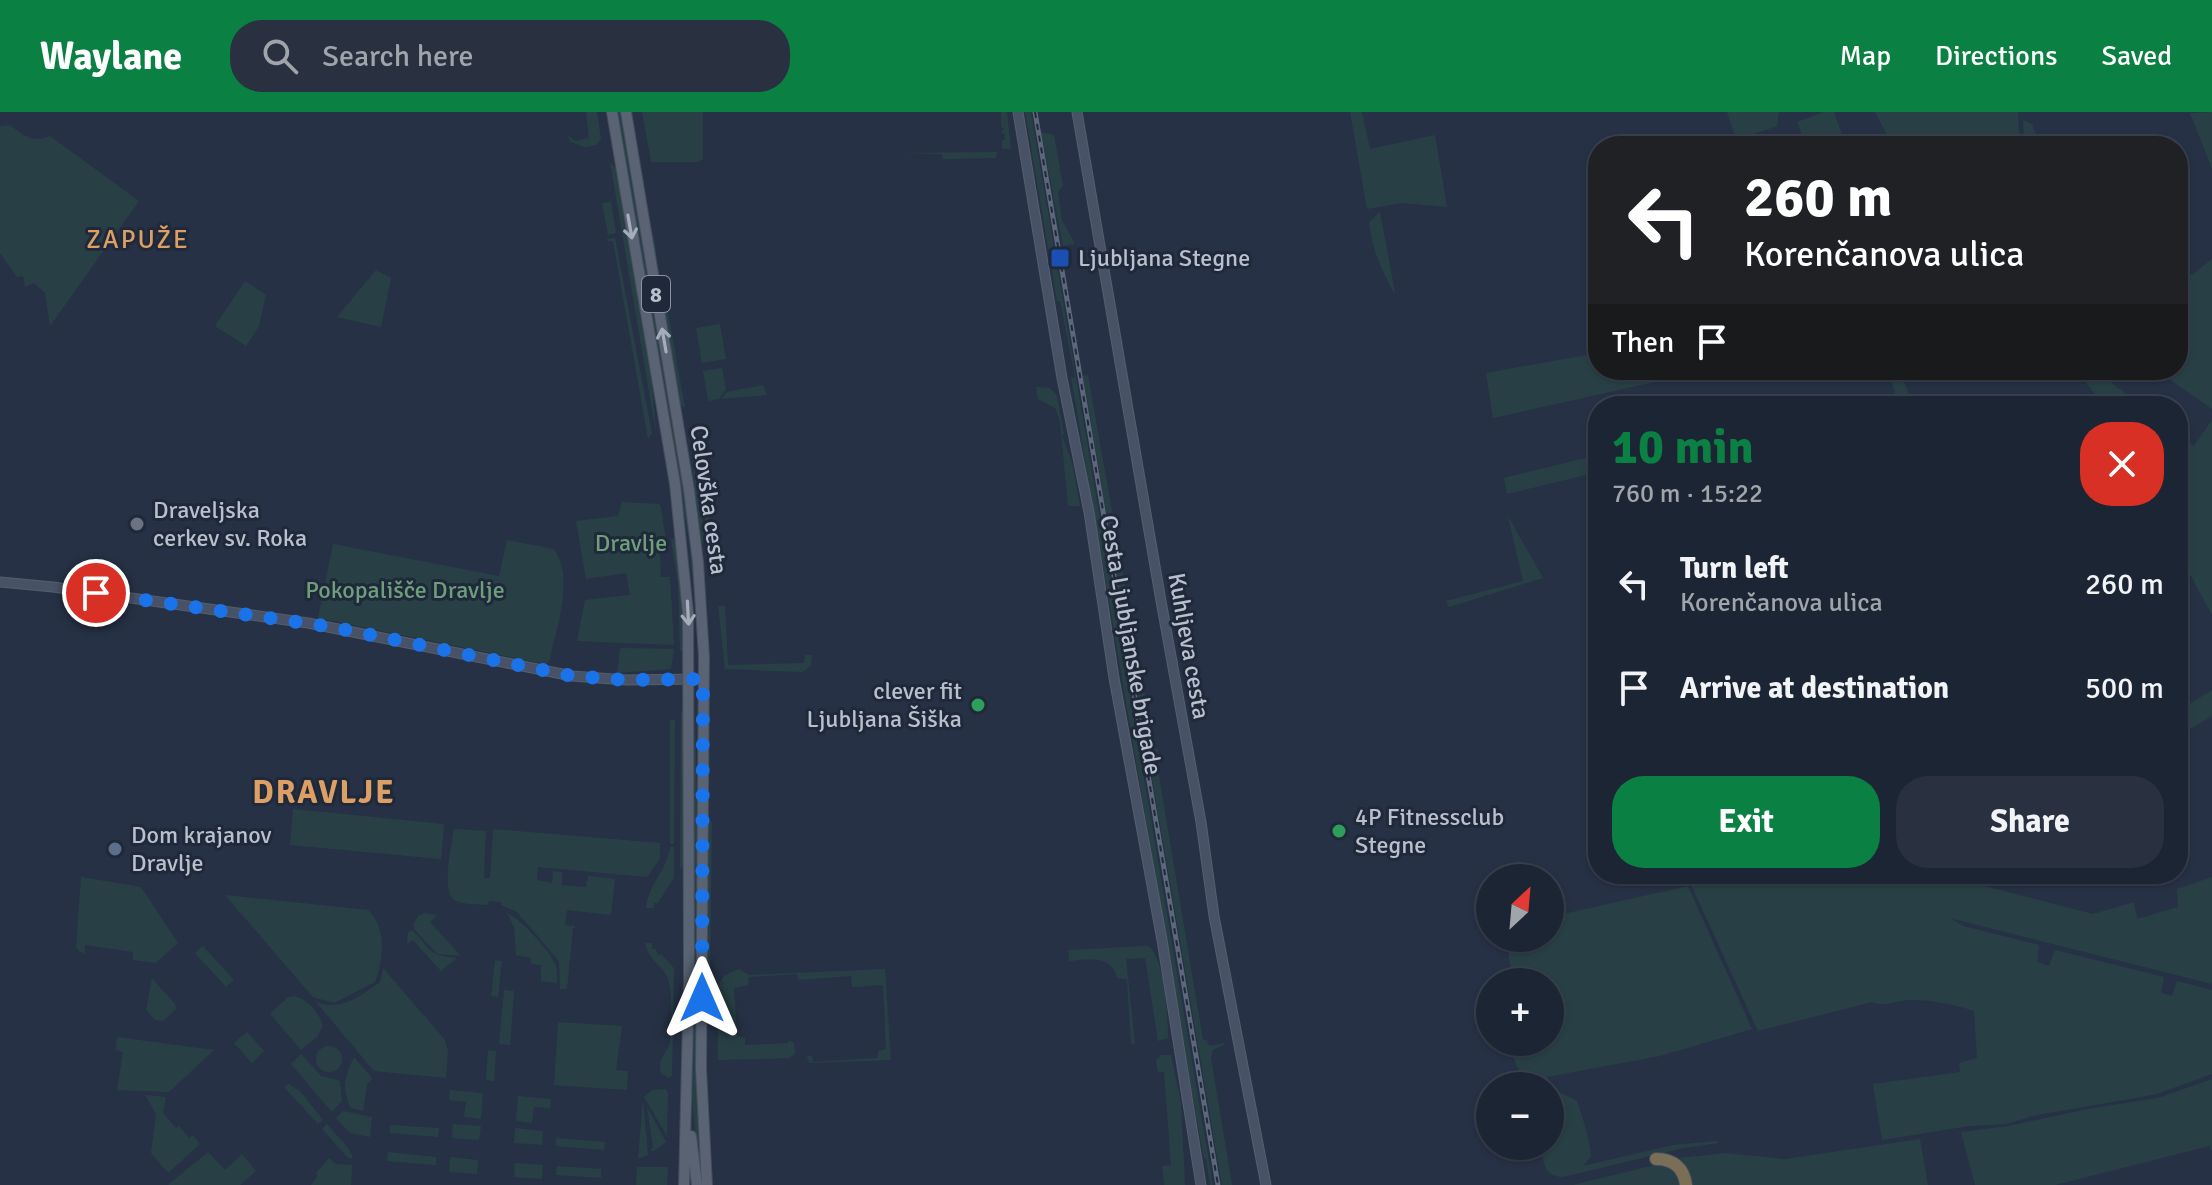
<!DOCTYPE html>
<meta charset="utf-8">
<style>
:root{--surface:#1c2534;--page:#293140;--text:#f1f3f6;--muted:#a0a5ac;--line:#3a424f;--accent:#0b8043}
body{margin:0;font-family:Signika,sans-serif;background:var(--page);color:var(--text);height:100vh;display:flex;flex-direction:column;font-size:30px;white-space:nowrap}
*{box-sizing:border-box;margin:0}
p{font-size:26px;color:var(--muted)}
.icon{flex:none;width:44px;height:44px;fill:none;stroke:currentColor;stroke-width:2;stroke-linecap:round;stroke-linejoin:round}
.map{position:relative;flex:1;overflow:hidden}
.side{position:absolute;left:1588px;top:284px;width:600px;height:488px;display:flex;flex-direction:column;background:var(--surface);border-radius:32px;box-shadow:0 2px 6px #0004,0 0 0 2px var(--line)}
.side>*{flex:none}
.banner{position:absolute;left:1588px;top:24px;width:600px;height:244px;border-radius:32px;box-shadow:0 2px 6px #0004,0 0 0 2px var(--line);background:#202124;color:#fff;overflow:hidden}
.needle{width:52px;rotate:26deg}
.buttons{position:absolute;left:1476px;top:752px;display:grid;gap:16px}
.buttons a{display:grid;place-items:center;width:88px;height:88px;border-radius:50%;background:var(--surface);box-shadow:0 2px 6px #0004,0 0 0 2px var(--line);font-size:40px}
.pin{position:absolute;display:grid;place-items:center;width:68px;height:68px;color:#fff;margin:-34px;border:4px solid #fff;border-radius:50%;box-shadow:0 2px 8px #0007}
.me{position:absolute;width:88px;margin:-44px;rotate:0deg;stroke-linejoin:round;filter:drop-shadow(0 0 6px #0008)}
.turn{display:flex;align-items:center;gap:28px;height:168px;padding:0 24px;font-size:36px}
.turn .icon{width:104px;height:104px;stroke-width:2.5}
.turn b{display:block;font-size:56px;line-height:68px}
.then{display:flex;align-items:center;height:76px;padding:0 24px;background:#0003;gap:16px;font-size:30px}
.round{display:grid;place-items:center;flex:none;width:84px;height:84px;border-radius:32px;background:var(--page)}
.summary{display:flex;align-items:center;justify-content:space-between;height:136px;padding:0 24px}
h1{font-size:48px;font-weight:800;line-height:60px;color:var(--accent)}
.action{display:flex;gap:16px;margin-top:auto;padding:16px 24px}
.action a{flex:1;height:92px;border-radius:32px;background:var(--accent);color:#fff;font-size:32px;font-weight:800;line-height:92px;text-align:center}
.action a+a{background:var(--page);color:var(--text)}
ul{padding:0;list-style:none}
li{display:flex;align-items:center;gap:24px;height:104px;padding:0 24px}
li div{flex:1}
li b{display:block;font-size:30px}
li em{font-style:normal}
header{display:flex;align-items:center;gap:48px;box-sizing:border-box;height:112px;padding:0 40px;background:var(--accent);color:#fff}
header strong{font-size:38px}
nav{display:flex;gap:44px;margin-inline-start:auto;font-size:28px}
.search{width:560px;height:72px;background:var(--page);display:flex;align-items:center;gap:20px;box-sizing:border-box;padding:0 28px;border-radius:32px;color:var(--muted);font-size:30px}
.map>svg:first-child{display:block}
.green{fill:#284045}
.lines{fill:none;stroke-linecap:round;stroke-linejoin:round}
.secondary-casing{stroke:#565f6e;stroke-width:11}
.primary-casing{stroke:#444d5d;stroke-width:12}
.highway-casing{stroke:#424c5b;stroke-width:14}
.secondary{stroke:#485267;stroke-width:9}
.primary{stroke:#596374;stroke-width:10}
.highway{stroke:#7a6e57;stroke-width:12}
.rail-casing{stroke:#5c677b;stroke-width:5}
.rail{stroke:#1f2939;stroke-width:2;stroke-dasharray:6;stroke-linecap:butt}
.oneway{stroke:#a5adbb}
.route{stroke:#1a73e8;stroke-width:14;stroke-dasharray:0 25.2}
.transit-dot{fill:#1a4fb4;stroke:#1f2939;stroke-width:3}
.worship-dot{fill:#6b7280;stroke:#1f2939;stroke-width:3}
.leisure-dot{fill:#2e9e5b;stroke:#1f2939;stroke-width:3}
.service-dot{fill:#5c6f8a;stroke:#1f2939;stroke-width:3}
.labels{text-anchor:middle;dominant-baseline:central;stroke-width:6;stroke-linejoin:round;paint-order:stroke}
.shield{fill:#1f2939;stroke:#8a92a1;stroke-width:2}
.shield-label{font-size:22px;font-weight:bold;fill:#b8bfcd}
.poi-label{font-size:24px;fill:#b8bfcd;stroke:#1f2939;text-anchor:start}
.street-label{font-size:24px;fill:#b8bfcd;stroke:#1f2939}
.park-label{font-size:24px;fill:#6e9f7c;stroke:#1f2939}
.neighbourhood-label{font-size:26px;letter-spacing:2px;fill:#dc9f65;stroke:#1f2939}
.district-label{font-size:32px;font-weight:bold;letter-spacing:2px;fill:#dc9f65;stroke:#1f2939}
</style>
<header>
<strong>Waylane</strong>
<div class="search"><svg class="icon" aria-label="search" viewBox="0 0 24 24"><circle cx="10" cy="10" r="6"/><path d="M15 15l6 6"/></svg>Search here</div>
<nav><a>Map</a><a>Directions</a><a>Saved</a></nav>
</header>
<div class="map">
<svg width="2212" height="1073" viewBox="0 0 2212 1073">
<rect width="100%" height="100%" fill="#263145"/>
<path class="green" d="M586,0h11l4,27 -4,6 -12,2 -14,-5 -4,-7 8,6 14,-3z
M617,0h4l59,348 14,106 5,85 -10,-110z
M642,0h61v47l-6,3h-46z
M1001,0h6l4,37h-9v-9h3v-6l-4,-1 3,-5 -3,-1z
M1025,0h6l182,1073h-3l-4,-26 -2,-1 -8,-42 -123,-727 -2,-11 4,-1 -15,-76h-3z
M1350,0h12l8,37 65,-14 12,72 -44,-4 -36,6z
M1727,0h52l-2,14 -41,14z
M1824,0h10l12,34h-40l-9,-24z
M1875,0h143l2,34h-150l-1,-3 17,-10z
M2212,0v57l-22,-56z
M2023,8l9,4 8,22h-16z
M10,13c14,11 23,18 40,11l89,65 -89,125 -5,-33 -11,-10 -9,4 -2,-11 -6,1 -17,-24v-127z
M1041,20l13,3 9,51 -5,6 4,28 13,24 -12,2z
M997,40l-1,6 -53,1 -1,-5 -45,-1z
M610,50l6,7 35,200 5,64z
M611,90l5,31 -8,2 -6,-32z
M1380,100l15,80 -1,1c-13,-24 -22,-44 -25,-71z
M652,108l7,55 6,19 20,114 -6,-5 -23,-136z
M615,126l37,195 -4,6 -35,-198h-5l-1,-2z
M2212,147v150l-56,-39h22v-100l14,5z
M376,158l15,8 -10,49 -44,-10z
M245,169l21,14 -7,31 -13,20 -31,-20z
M720,212l6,35 -24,4 -6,-35z
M1598,241v17h111l-216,48 -7,-45z
M722,256l4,21 -7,10 -11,2 -5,-30z
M1888,258h12l13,36h-14z
M2076,258h20l45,36h-37z
M1088,263l66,373 4,1 -2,9 47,282h4l2,6 15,-3v2l-11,5 -2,8 21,127h-10l-139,-809z
M763,273l4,10 -46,4 6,-7z
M1036,275l14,1 7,8 7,38 -2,1 11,31 7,40h-12l-8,-85 -5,-13 -17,-9z
M2212,308v195l-34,-63v-118l16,12z
M688,315l17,112 -2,4 -2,-1z
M1598,343v17l-91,22 -3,-16z
M698,356l8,17 4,48h-3z
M622,390l37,2 2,3 6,41 -7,4 1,25h9l4,68 -97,-4 8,-41 45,-5 -4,-22 -40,6 -10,-58 42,-5z
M1508,404l35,62 -94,29 -3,-6 77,-20z
M671,427h3l6,19 5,93h-5l-2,-67z
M507,428l47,9c21,30 2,79 -5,113l-4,2 -227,-46 15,-74 166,32z
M718,494h7l3,59 76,-2 1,-8h7l-1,10 -8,7 -78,-3z
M620,536l54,1 -3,20 -54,4z
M2212,578v26l-34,20v-25z
M681,599h5l-1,148 -5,12z
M695,599l3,129v260l4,85h-2l-8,-86z
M670,608h5l-1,124h-4z
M293,697l151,15 -3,35 -151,-14z
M710,708l2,3 -2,152 -4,-2 2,-151z
M454,717l32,2 -2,47h6l3,-49 167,14v16l-13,18 -109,-10 -1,13 15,3 1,-12 9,1v13l24,2 2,-11 27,3 -4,36 -44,-5 -2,15 10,1v2h-2l-6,61h-7l-1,-28 -42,-49 -16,-7v-3l-12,-1 -1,4c-10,-1 -22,0 -32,-4 -16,-6 -4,-57 -2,-72z
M670,735h4v31l-16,25h-4v5h-8c2,-23 21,-38 24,-61z
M1686,762h252l155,40 41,-12 3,17 41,-12 -1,-18 35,-12v107l-262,-66 13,8 76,19 -2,17 12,4 6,-16 109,27 -3,16 11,3 5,-15 35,9v84l-55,20 -27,5 -93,16 -31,9 -37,2 -87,14 -9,-56 87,-12 -1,-9 18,-5 -3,-47c-21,-7 -42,-11 -64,-11 -14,0 -26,8 -38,2l-114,29z
M81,765l60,10 37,56 -22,20 -23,-3v-8l-48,-7v8l-5,-1 -4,-5z
M1688,774l64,143 -92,27 -113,21 8,17 7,-1 15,8c6,19 12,35 14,55l-8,10 90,-21 43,-4 3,2 -35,5 -121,29c-20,-1 -19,-14 -22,-31h9v-60h-20l-14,-21 -6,-23h40v-60h-37l-7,-44h44v-21z
M225,783l143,15c19,18 16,49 7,72l-41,21 -21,-6z
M424,801l13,2 -7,7 31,34 -24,-2 -23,-25 -1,-4 5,-9z
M507,801c14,6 42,37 48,51 3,6 2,13 2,19l-16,-2v-16l-10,-1v-6l-15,-3 -2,-28z
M412,818c21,20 13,25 45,28l-16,13 -28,-31 -6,4 1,-12z
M645,831h7v6h4l2,7 3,-2 13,14 -2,108 -4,2 -7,-5c-4,-14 5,-18 9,-30 3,-11 1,-45 0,-57 -3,-20 -22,-24 -25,-43z
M203,834l31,34 -8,7 -31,-34z
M1145,834l5,1c15,17 18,69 18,91l-10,3 -13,-83 -19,1 9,85h-4l-4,-65 -10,-1c-5,-24 -29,-19 -48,-17l-1,-11z
M495,848l7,1 -4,36 -7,-1z
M383,856l62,72 3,11 -2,27 -72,-7 -58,-69c26,9 43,-5 64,-20z
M739,857l10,6 136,-6 6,91 -82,3 -2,-7h5l1,6 64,-4 1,-7 8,-2 -3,-64 -31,2 -1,-11 -53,4 -1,-6 -48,3 -1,8 -14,3 3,48 8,2v7l44,-2v-3l5,3 1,11 -6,4 -71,2 -1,-74 7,-10z
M152,866l23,26 1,5 -13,12 -8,-1 -9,-10z
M504,878l10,1 -4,54 -11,-1z
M294,884c14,3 25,16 29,30l-6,11 -16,13 -31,-36 18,-17z
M558,910l64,4 -6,44 12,1 -1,19 -73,-5z
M247,920l17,19 -12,12 -18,-20z
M117,925l97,13 -45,42 -52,-2 6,-38 -7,-2z
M316 947a13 13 0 1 1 26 0a13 13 0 1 1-26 0Z
M488,938l8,1 -2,30 -8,-1z
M301,942l20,22 19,5 2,20 -10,11 -41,-48z
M1161,943h10l10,48 4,82h-21l-2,-19 9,-1 -7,-93h-6l-2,-12z
M354,945l18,21 -5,7 -4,26 -12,-3c-10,-20 -6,-32 3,-51z
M2212,967v73l-2,-6 -155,39h-80l-14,-53 47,-6 85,-18 65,-10z
M289,972l11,7 23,29 -5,4 -34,-37z
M666,977l2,5 -1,42 -23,-39 8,-7z
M450,978l33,3 -2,26 -17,-2 2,-15 -17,-2z
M145,983l21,2 -3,16 13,15 3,-2 10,12 4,-3 7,9 -32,29 -17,-20 5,-39z
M518,984l33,3 -1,9 -16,-1 -2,16 -16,-2z
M643,988l5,55 -10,4z
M647,995l19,35 -12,9h-4l3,-4z
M343,999l29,6 -2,20 -20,-4 -14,-15z
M327,1012l22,25 4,9h-5l-26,-29z
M453,1012l28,2 -2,14 -27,-2z
M390,1013l49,3 -1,9 -48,-4z
M515,1016l28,3 -1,14 -28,-2z
M556,1026l49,4 -1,8 -48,-4z
M1920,1027l8,46h-236l-2,-11 -10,-16 46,-5 59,6z
M208,1040l17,18 17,-16 14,17 -16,14h-72z
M388,1040l48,5v8l-49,-4z
M450,1045l28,3 -1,14 -28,-2z
M329,1046l7,6 16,1 -1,20h-40l7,-9 -2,-3z
M515,1051l28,2 -1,14 -28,-2z
M1655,1053c12,1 18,6 26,15l-1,5h-107z
M557,1054l44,3v9l-45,-3z
M637,1055h31l-1,18h-31z"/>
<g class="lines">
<defs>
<path id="secondary" d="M1018,0l44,266 27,134 25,166 48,262 39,245
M1077,0l84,489 40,221 13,94 52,269
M0,470l53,5 255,36 264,53 54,4 77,-1"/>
<path id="primary" d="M612,0l63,372 13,129 1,365 -5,207
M626,0l63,378 9,72 6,95 -3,412 6,116
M691,1024l6,49"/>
<path id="highway" d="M1656,1047c17,0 28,9 30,26"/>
</defs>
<use href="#secondary" class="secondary-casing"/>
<use href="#primary" class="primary-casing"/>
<use href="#highway" class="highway-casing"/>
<use href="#secondary" class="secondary"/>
<use href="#primary" class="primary"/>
<use href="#highway" class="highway"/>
<defs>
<path id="rail" d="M1035,0l183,1073"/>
</defs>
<use href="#rail" class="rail-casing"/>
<use href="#rail" class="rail"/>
</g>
<defs><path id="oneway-shaft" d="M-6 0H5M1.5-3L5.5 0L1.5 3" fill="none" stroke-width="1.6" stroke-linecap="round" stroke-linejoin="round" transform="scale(2)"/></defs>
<g class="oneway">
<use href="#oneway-shaft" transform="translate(630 115) rotate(80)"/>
<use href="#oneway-shaft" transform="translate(664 228) rotate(-100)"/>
<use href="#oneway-shaft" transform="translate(688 501) rotate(87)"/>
</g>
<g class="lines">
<path class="route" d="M96,481l236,34 240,49 54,4 77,-1 -1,319"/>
</g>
<rect class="transit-dot" x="1050" y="136" width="20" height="20" rx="4"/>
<circle class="worship-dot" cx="137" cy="412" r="8"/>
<g class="leisure-dot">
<circle cx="978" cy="593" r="8"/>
<circle cx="1339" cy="719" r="8"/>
</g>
<circle class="service-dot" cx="115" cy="737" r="8"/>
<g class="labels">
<rect class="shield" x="642" y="164" width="28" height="36" rx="6"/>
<g class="shield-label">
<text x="656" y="182">8</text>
</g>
<g class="poi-label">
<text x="1078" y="146">Ljubljana Stegne</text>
<text x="153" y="398">Draveljska<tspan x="153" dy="28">cerkev sv. Roka</tspan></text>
<text x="962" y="579" text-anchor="end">clever fit<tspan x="962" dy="28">Ljubljana Šiška</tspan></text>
<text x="1355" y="705">4P Fitnessclub<tspan x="1355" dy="28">Stegne</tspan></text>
<text x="131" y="723">Dom krajanov<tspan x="131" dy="28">Dravlje</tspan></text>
</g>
<g class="street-label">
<text transform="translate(709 388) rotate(82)">Celovška cesta</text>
<text transform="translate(1131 533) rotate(80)">Cesta Ljubljanske brigade</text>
<text transform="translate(1189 534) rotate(80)">Kuhljeva cesta</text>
</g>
<g class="park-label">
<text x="631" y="431">Dravlje</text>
<text x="405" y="478">Pokopališče Dravlje</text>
</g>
<g class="neighbourhood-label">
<text x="138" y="128">ZAPUŽE</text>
</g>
<g class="district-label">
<text x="324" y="680">DRAVLJE</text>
</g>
</g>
</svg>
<div class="buttons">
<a><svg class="needle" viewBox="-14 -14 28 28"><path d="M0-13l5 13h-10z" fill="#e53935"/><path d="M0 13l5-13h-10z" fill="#a0a5ac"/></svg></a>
<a>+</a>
<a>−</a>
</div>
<div class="pin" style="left:96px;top:481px;background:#d93025"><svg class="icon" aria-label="arrive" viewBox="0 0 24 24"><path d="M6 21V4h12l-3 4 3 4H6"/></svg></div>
<svg class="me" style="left:702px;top:886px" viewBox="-20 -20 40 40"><path d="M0-17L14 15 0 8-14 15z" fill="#1a73e8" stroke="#fff" stroke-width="4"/></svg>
<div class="banner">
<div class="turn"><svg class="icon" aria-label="left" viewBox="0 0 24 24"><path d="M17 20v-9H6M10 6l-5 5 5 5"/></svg><div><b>260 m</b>Korenčanova ulica</div></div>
<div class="then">Then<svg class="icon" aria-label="arrive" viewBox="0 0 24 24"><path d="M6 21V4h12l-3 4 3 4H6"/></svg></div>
</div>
<section class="side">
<div class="summary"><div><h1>10 min</h1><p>760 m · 15:22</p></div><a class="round" style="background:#d93025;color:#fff"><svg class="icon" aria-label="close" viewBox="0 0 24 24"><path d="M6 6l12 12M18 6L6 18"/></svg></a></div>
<ul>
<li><svg class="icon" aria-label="left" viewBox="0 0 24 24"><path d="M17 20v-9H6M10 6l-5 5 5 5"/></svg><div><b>Turn left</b><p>Korenčanova ulica</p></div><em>260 m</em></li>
<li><svg class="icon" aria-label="arrive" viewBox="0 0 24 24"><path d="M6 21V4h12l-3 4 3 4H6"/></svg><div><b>Arrive at destination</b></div><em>500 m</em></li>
</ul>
<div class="action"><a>Exit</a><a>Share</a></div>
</section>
</div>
